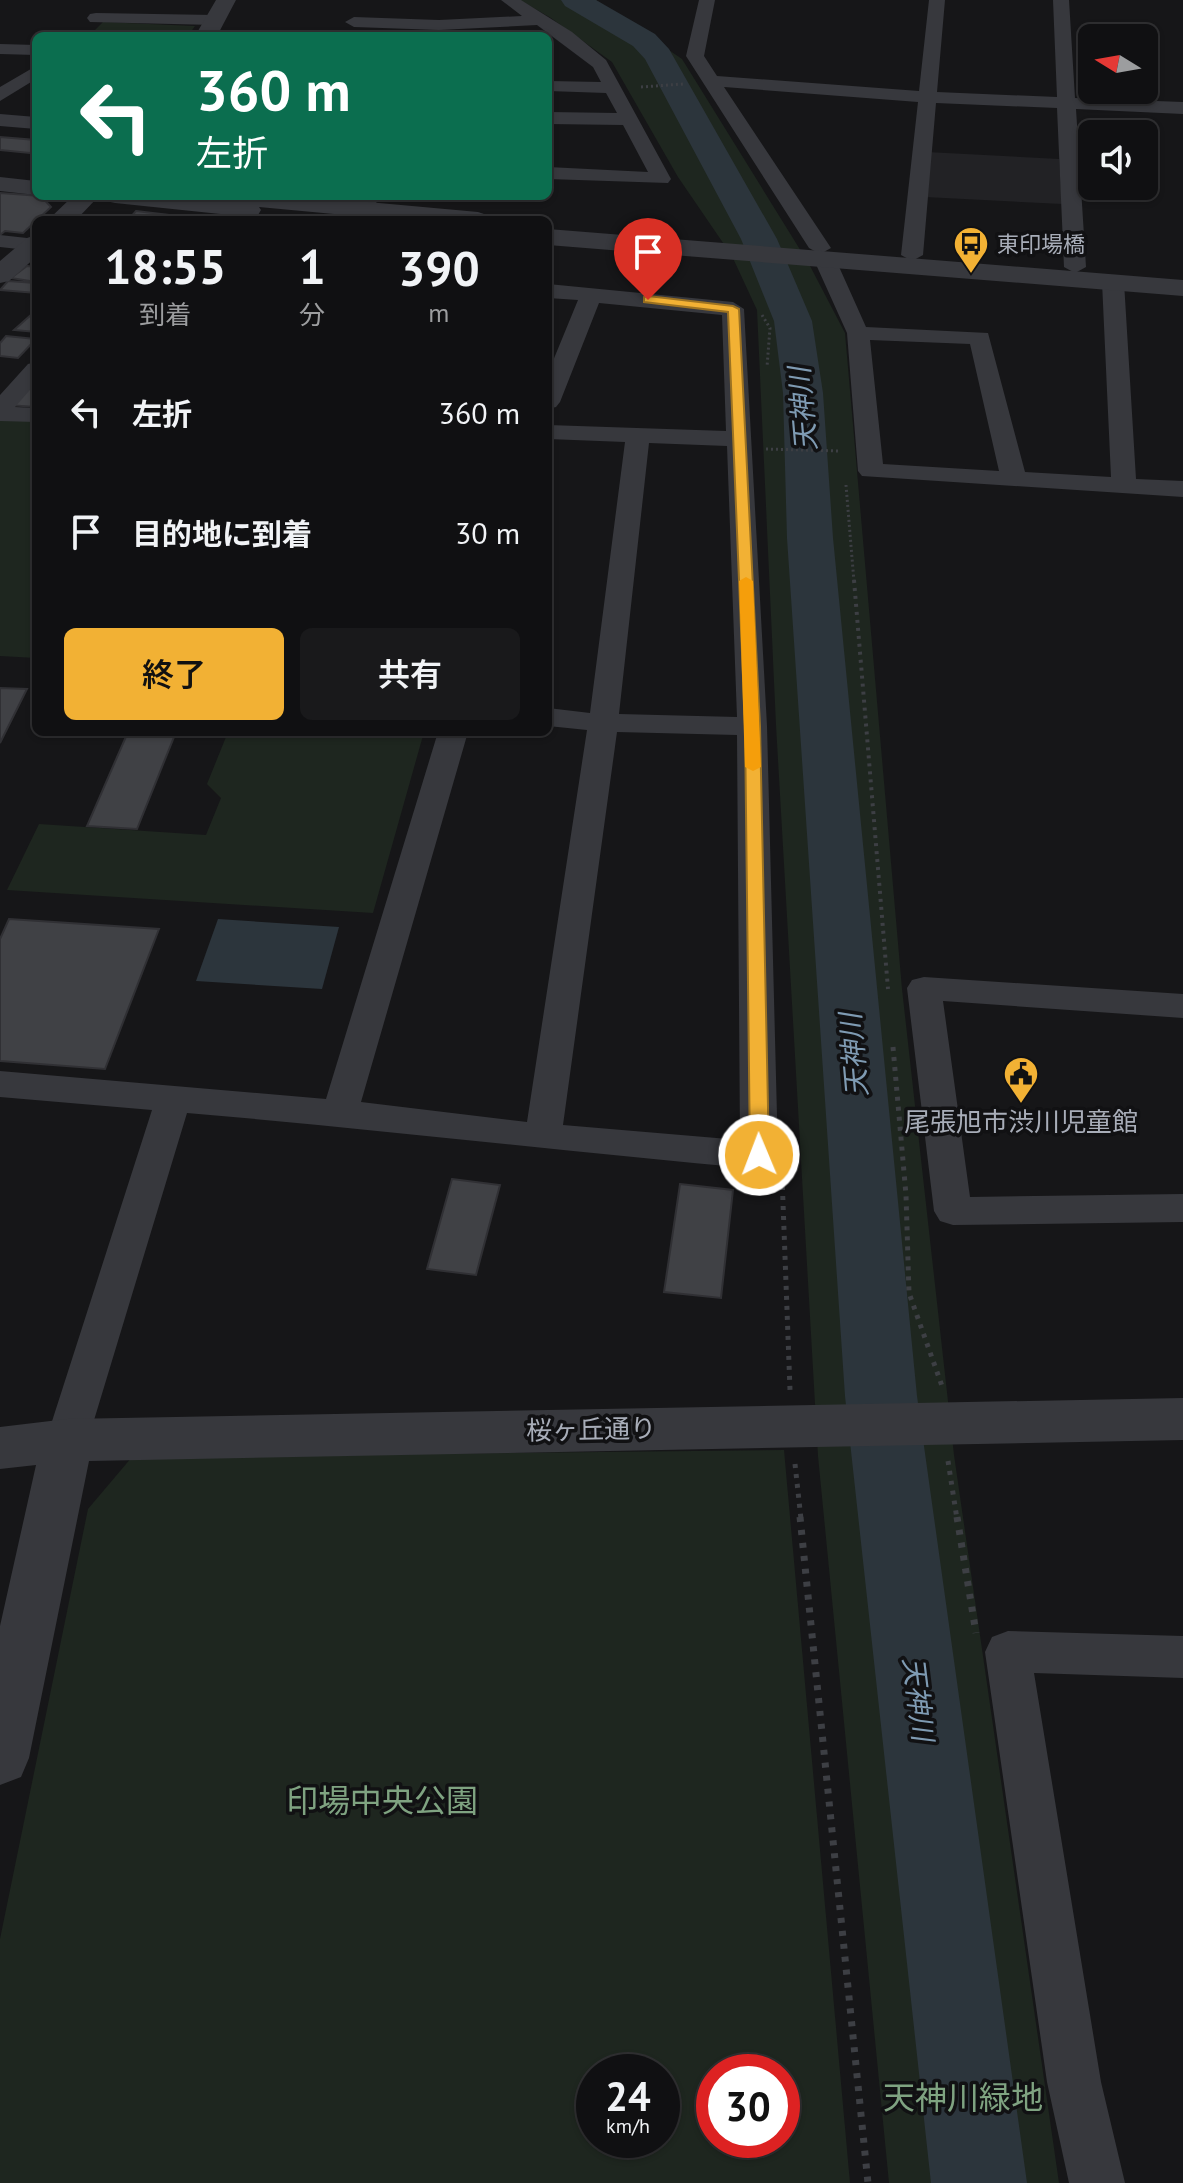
<!DOCTYPE html>
<html lang="ja">
<meta charset="utf-8">
<style>
:root{--surface:#101012;--page:#19191b;--text:#f1f3f6;--muted:#9c9d9f;--line:#303032;--accent:#f2b134}
body{margin:0;font-family:"PT Sans","Noto Sans JP",sans-serif;background:var(--page);color:var(--text);height:100vh;display:flex;flex-direction:column;font-size:30px;white-space:nowrap}
*{box-sizing:border-box;margin:0}
p{font-size:26px;color:var(--muted)}
.icon{flex:none;width:44px;height:44px;fill:none;stroke:currentColor;stroke-width:2;stroke-linecap:round;stroke-linejoin:round}
.map{position:relative;flex:1;overflow:hidden}
.side{position:absolute;left:32px;top:216px;width:520px;height:520px;display:flex;flex-direction:column;background:var(--surface);border-radius:12px;box-shadow:0 2px 6px #0004,0 0 0 2px var(--line)}
.side>*{flex:none}
.top-card{position:absolute;left:32px;top:32px;width:520px;height:168px;border-radius:12px;box-shadow:0 2px 6px #0004,0 0 0 2px var(--line);background:#0b6e4f;color:#fff;overflow:hidden}
.needle{width:52px;rotate:281deg}
.controls{position:absolute;left:1078px;top:24px;display:grid;gap:16px}
.controls a{display:grid;place-items:center;width:80px;height:80px;border-radius:12px;background:var(--surface);box-shadow:0 2px 6px #0004,0 0 0 2px var(--line);font-size:40px}
.speed{position:absolute;left:576px;top:2054px;display:flex;gap:16px;font-size:40px;font-weight:700;text-align:center}
.speed>*{display:grid;place-content:center;width:104px;height:104px;border-radius:50%;background:var(--surface);box-shadow:0 2px 6px #0004,0 0 0 2px var(--line);line-height:1}
.speed small{font-size:20px;font-weight:400}
.speed .limit{border:12px solid #d22;background:#fff;color:#111}
.pin{position:absolute;display:grid;place-items:center;width:68px;height:68px;color:#fff;margin:-82px -34px;border-radius:50% 50% 50% 0;rotate:-45deg;box-shadow:0 0 8px #0007}
.pin .icon{rotate:45deg}
.me{position:absolute;width:88px;margin:-44px;rotate:359deg;stroke-linejoin:round;filter:drop-shadow(0 0 6px #0008)}
.turn{display:flex;align-items:center;gap:28px;height:168px;padding:0 32px;font-size:36px}
.turn .icon{width:104px;height:104px;stroke-width:2.5}
.turn b{display:block;font-size:56px;line-height:68px}
.eta{display:flex;justify-content:space-evenly;align-items:center;height:136px;text-align:center}
.eta b{font-size:48px;font-weight:600;line-height:56px}
.button{display:flex;gap:16px;margin-top:auto;padding:16px 32px}
.button a{flex:1;height:92px;border-radius:12px;background:var(--accent);color:#111;font-size:32px;font-weight:600;line-height:92px;text-align:center}
.button a+a{background:var(--page);color:var(--text)}
ul{padding:0;list-style:none}
li{display:flex;align-items:center;gap:24px;height:120px;padding:0 32px}
li div{flex:1}
li b{display:block;font-size:30px}
li em{font-style:normal}
.map>svg:first-child{display:block}
.built{fill:#222225}
.green{fill:#1e261f;fill-rule:evenodd}
.water{fill:#2c353c}
.lines{fill:none;stroke-linecap:round;stroke-linejoin:round}
.river{fill:#2c353c;fill-rule:evenodd}
.building{fill:#404145;stroke:#303034;stroke-width:2}
.path-far3{stroke:#3d3f44;stroke-width:3;stroke-dasharray:2 3;stroke-linecap:butt}
.path-far2{stroke:#3d3f44;stroke-width:4;stroke-dasharray:3 5;stroke-linecap:butt}
.path-far1{stroke:#3d3f44;stroke-width:5;stroke-dasharray:4 6;stroke-linecap:butt}
.path{stroke:#3d3f44;stroke-width:7;stroke-dasharray:5 8;stroke-linecap:butt}
.minor{fill:#37383d;fill-rule:evenodd}
.tertiary{fill:#37383d;fill-rule:evenodd}
.route{fill:#f2b134;stroke:#9d7322;stroke-width:2}
.slow{fill:#f59e0b}
.labels{text-anchor:middle;dominant-baseline:central;stroke-width:7;stroke-linejoin:round;paint-order:stroke}
.far-poi-label{font-size:22px;fill:#a8adb8;stroke:#111113;text-anchor:start}
.poi-label{font-size:26px;fill:#a8adb8;stroke:#111113}
.street-label{font-size:26px;fill:#a8adb8;stroke:#111113}
.water-label{font-size:28px;font-style:italic;fill:#7f9bb3;stroke:#111113}
.near-park-label{font-size:32px;fill:#7fa381;stroke:#111113}
</style>
<div class="map">
<svg width="1183" height="2183" viewBox="0 0 1183 2183">
<rect width="100%" height="100%" fill="#161618"/>
<path class="built" d="M927,152l132,7 3,45 -137,-7z"/>
<path class="green" d="M520,0h76l86,59 127,205 36,69 57,656 52,466 105,728h-170l-71,-727 -42,-731 -19,-415 -25,-54 -54,-79 -66,-115 -61,-44z
M103,22l92,4 -7,10h-99z
M0,417l36,1v240l-36,-2z
M228,732h196l-51,181 -366,-23 32,-66 167,11 15,-37 -14,-14z
M784,1450l66,733h-850v-244l88,-430 44,-52zM594,2072h68v68h-68zM714,2072h68v68h-68z"/>
<path class="water" d="M218,919l121,8 -17,62 -126,-8z"/>
<g class="lines">
<path class="river" d="M561,0h35l59,34 14,15 108,190 35,82 11,72 10,145 84,858 110,787h-96l-86,-787 -58,-858 -4,-145 -9,-72 -33,-82 -96,-180 -12,-13 -68,-40z"/>
</g>
<path class="building" d="M0,137l36,3v7l-6,6 -30,-3z
M0,193l41,3 10,11 -28,26 -18,-2 -5,4z
M136,211l42,5 -4,4h-46z
M27,266l9,1v15l-25,-4z
M8,281l28,2v10l-36,-3z
M32,314h4v18l-22,-2z
M6,336l30,3 -18,19 -18,-2v-13z
M25,385l11,1v21l-29,-2z
M0,688l27,1 -27,54z
M128,732h48l-39,97 -50,-3z
M9,919l150,10 -54,140 -105,-8v-122z
M452,1179l48,6 -24,90 -49,-6z
M680,1184l53,6 -12,108 -57,-6z"/>
<g class="lines">
<path class="path-far3" d="M641,87l42,-3
M762,315l8,13 -3,39
M766,449l74,2
M846,485l8,97"/>
<path class="path-far2" d="M854,580l34,409"/>
<path class="path-far1" d="M893,1047l13,148 3,98 33,93
M782,1176l8,214
M948,1461l9,58
M795,1464l6,55"/>
<path class="path" d="M800,1517l68,666
M957,1517l19,116"/>
<path class="minor" d="M501,0h20l51,32 34,28 65,119 -3,4 -120,-4v-12l100,5 -25,-47 -75,-1v-12l69,1 -11,-20 -58,-2v-10l53,1 -8,-15 -56,-42 -98,5 -85,-3 -9,-5 9,-5 85,3 83,-4z
M699,0h16l-11,56 13,20 202,15 10,-91h16l-8,92 120,5 -4,-97h16l6,98 108,4v12l-107,-5 10,158 -11,6 -11,-6 -7,-159 -121,-5 -13,152 -11,6 -11,-6 17,-153 -194,-15 107,161 -11,6 -11,-6 -123,-192z
M96,13l118,2 9,5 -9,5 -124,-3 -3,-4 3,-4z
M0,44l36,1v10l-36,-1z
M36,66v13l-36,22v-14z
M0,114l36,3v12l-36,-3z
M360,196h20l-10,18h-14l-3,-4z
M0,235l36,4v12l-36,-4z
M825,254l11,6 30,67 122,6 37,139 86,5 -9,-195 11,-7 8,2 3,5 12,197 47,2v16l-321,-21 -4,-5 -11,-138 -33,-73zM870,340l100,4 29,127 -116,-7z
M548,284l185,18 11,7 23,417 11,429 -6,10 -13,4c-191,-17 -381,-40 -572,-56l-99,327 -6,12 -15,5 -15,-5 -6,-12 106,-330 -152,-13v-26l326,28 112,-367h30l-107,370 166,20 60,-392 -39,-4v-18l42,5 35,-271 -77,-3v-14l178,6 -4,-116 -123,-12 -39,99 -4,5 -8,2v-36l30,-73 -30,-2zM649,443l78,3 10,271 -118,-3zM617,732l120,3 3,405 -177,-15z
M36,362v21l-21,24 21,1v14l-36,-1v-26l28,-31z
M924,977l259,17v24l-240,-17 27,196 213,-3v28l-230,3 -13,-4 -6,-10 -27,-223 5,-8z
M1008,1631l175,5v42l-149,-5 67,409 24,101h-56l-22,-101 -62,-430 7,-15z"/>
<path class="tertiary" d="M216,0h20l-19,36h-22z
M0,177l36,4v14l-36,-4z
M73,196h26l-23,24h-28z
M103,196l108,3 -1,-3h92l176,16 9,3 4,5h-93l-139,-13 2,3 -3,5 -9,2 -134,-14 -9,-2z
M548,229l635,51v16l-635,-51z
M36,235v22l-27,24 -9,2v-22l27,-23z
M1183,1398v42l-1094,21 -60,297 -8,19 -21,8v-159l36,-161 -36,4v-42l67,-8z"/>
</g>
<path class="route" d="M648,296l85,10 6,3 21,417 9,429 -10,7 -9,-7 -5,-429 -17,-414 -84,-10v-5z"/>
<path class="slow" d="M746,577l7,4 8,186 -8,4 -8,-4 -6,-186z"/>
<defs>
<symbol id="bus-pin" viewBox="-11 -11 22 30"><path d="M0 17L-7.5 6A9.5 9.5 0 1 1 7.5 6Z" fill="#f2b134" stroke="#111113"/><path d="M-5-6H5V4H4V6H2V4H-2V6H-4V4H-5ZM-3.5-4V0h7V-4ZM-3.5 1.2v1.5H-2V1.2ZM2 1.2v1.5H3.5V1.2Z" fill="#111"/></symbol>
<symbol id="civic-pin" viewBox="-11 -11 22 30"><path d="M0 17L-7.5 6A9.5 9.5 0 1 1 7.5 6Z" fill="#f2b134" stroke="#111113"/><path d="M-.6-6.5H3V-4.5H.6V-3L4-1V1h2V6H-6V1h2V-1L-.6-3ZM-1.2 2.5V6h2.4V2.5Z" fill="#111"/></symbol>
</defs>
<g fill-rule="evenodd">
<use href="#bus-pin" x="951" y="224" width="40" height="54"/>
<use href="#civic-pin" x="1001" y="1054" width="40" height="54"/>
</g>
<g class="labels">
<g class="far-poi-label">
<text x="997" y="244">東印場橋</text>
</g>
<g class="poi-label">
<text x="1021" y="1121">尾張旭市渋川児童館</text>
</g>
<g class="street-label">
<text transform="translate(591 1429) rotate(-1)">桜ヶ丘通り</text>
</g>
<g class="water-label">
<text transform="translate(802 409) rotate(-95)">天神川</text>
<text transform="translate(853 1055) rotate(-95)">天神川</text>
<text transform="translate(919 1699) rotate(83)">天神川</text>
</g>
<g class="near-park-label">
<text x="382" y="1800">印場中央公園</text>
<text x="963" y="2097">天神川緑地</text>
</g>
</g>
</svg>
<div class="controls">
<a><svg class="needle" viewBox="-14 -14 28 28"><path d="M0-13l5 13h-10z" fill="#e53935"/><path d="M0 13l5-13h-10z" fill="#9c9d9f"/></svg></a>
<a><svg class="icon" aria-label="sound" viewBox="0 0 24 24"><path d="M4 9h4l5-4v14l-5-4H4zM17 9q2 3 0 6"/></svg></a>
</div>
<div class="speed"><div>24<small>km/h</small></div><div class="limit">30</div></div>
<div class="pin" style="left:648px;top:300px;background:#d93025"><svg class="icon" aria-label="arrive" viewBox="0 0 24 24"><path d="M6 21V4h12l-3 4 3 4H6"/></svg></div>
<svg class="me" style="left:759px;top:1155px" viewBox="-20 -20 40 40"><circle r="17" fill="#f2b134" stroke="#fff" stroke-width="3"/><path d="M0-11L8 9 0 5-8 9z" fill="#fff"/></svg>
<div class="top-card">
<div class="turn"><svg class="icon" aria-label="left" viewBox="0 0 24 24"><path d="M17 20v-9H6M10 6l-5 5 5 5"/></svg><div><b>360 m</b>左折</div></div>
</div>
<section class="side">
<div class="eta">
<div><b>18:55</b><p>到着</p></div>
<div><b>1</b><p>分</p></div>
<div><b>390</b><p>m</p></div>
</div>
<ul>
<li><svg class="icon" aria-label="left" viewBox="0 0 24 24"><path d="M17 20v-9H6M10 6l-5 5 5 5"/></svg><div><b>左折</b></div><em>360 m</em></li>
<li><svg class="icon" aria-label="arrive" viewBox="0 0 24 24"><path d="M6 21V4h12l-3 4 3 4H6"/></svg><div><b>目的地に到着</b></div><em>30 m</em></li>
</ul>
<div class="button"><a>終了</a><a>共有</a></div>
</section>
</div>
